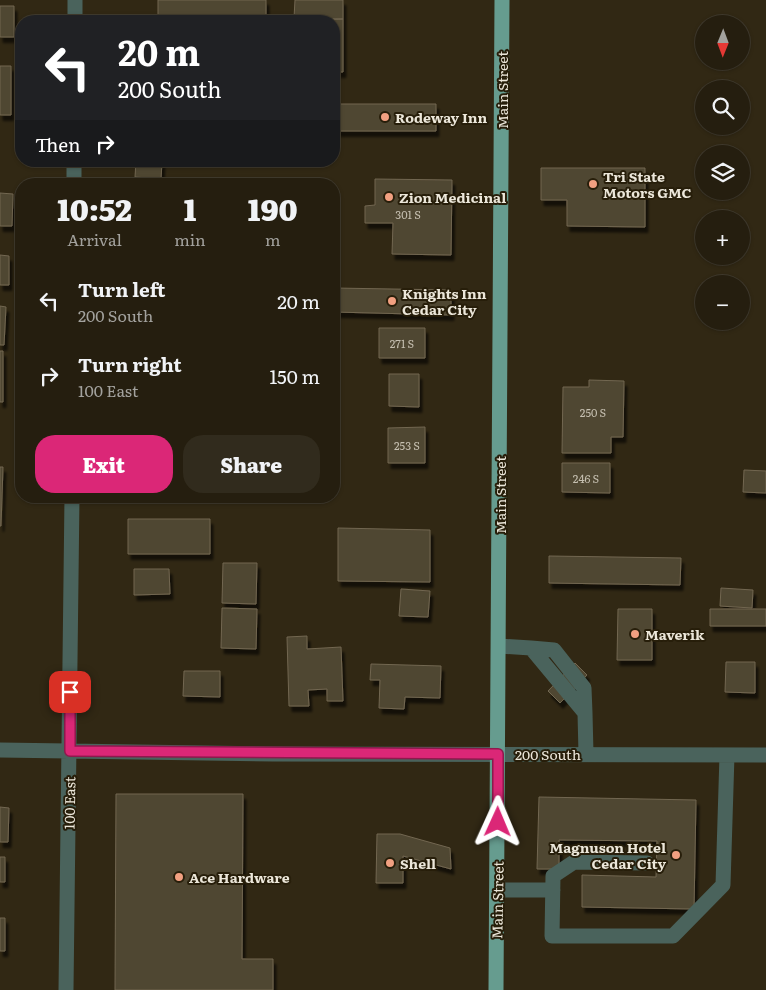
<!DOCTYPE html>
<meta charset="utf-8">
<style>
:root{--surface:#251e0f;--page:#312b1d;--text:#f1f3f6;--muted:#a3a29e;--line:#423c2f;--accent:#db2777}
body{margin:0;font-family:Literata,serif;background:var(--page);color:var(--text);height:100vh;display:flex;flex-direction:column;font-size:19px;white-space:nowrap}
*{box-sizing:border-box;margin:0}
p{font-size:16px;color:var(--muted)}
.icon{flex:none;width:28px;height:28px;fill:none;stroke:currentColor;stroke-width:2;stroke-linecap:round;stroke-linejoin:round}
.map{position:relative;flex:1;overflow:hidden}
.side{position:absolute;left:15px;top:178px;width:325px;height:325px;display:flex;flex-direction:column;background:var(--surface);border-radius:20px;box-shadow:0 1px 4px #0004,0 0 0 1px var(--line)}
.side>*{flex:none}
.top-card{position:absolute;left:15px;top:15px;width:325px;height:152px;border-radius:20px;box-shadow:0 1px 4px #0004,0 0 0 1px var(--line);background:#202124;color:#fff;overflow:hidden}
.needle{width:32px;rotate:181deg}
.buttons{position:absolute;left:695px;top:15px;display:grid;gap:10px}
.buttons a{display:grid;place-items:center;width:55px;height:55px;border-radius:50%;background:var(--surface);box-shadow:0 1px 4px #0004,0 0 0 1px var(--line);font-size:25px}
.pin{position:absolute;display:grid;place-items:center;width:42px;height:42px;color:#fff;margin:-21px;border-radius:10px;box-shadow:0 2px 8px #0006}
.me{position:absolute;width:55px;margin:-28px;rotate:1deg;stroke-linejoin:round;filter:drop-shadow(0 0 4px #0008)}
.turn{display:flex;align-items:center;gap:18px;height:105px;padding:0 20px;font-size:22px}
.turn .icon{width:65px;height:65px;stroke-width:2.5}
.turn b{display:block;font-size:35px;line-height:42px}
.then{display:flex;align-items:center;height:48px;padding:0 20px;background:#0003;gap:10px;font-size:19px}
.eta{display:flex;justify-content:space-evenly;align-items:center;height:85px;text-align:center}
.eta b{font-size:30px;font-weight:800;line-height:35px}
.button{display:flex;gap:10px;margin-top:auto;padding:10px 20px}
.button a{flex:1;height:58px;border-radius:20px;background:var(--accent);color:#fff;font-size:20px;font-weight:800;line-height:58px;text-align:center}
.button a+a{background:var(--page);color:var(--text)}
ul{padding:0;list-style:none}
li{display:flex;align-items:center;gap:15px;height:75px;padding:0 20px}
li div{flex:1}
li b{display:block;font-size:19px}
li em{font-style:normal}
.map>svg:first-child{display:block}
.building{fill:#4f4631;stroke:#726751;filter:url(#shadow)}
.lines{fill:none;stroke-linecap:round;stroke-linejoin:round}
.minor{stroke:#4a635c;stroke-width:15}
.major{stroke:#669c8f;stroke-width:15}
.route-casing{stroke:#8e194d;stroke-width:12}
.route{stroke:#db2777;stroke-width:9}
.poi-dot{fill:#f2a081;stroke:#271e0a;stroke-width:2}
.labels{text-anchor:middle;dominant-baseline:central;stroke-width:4;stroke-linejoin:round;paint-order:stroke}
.number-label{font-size:11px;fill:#c5bfb0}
.street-label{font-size:14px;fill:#ece7da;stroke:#271e0a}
.poi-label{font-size:14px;font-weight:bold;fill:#ece7da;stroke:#271e0a;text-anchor:start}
</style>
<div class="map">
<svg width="766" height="990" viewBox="0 0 766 990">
<defs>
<filter id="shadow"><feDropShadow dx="3" dy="5.5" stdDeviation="1" flood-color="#0009"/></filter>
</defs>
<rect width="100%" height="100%" fill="#312814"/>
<path class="building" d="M158,0h108v16h-108z
M295,0h48v19l-49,-1z
M0,6h14v31h-14z
M343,19v53h-9v-51h-47z
M0,66h11v49h-11z
M334,104h102v27h-102z
M136,161h26l-1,18 -26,-2z
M541,168h104v59l-78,-1v-26h-26z
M375,179l77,1 -1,75 -59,-1 1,-31h-28v-17l10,-1z
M0,193l13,1 -1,32h-12z
M0,255l9,1v29h-9z
M334,288l117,2v25l-117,-3z
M0,306l6,1 -2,38h-4z
M379,328h46v30h-46z
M0,351h3v51h-3z
M389,374h30v33l-30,-1z
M589,380l35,1 -1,56h-12v16h-49l1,-66h26z
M425,427v36h-37v-35z
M562,463h48v30l-48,-1z
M0,467h3l-2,59h-1z
M744,470l22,1v22l-23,-1z
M128,519h82v35h-82z
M338,528l92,2v52l-92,-1z
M549,556l132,2 -1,27 -131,-2z
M223,563h34l-1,41 -34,-1z
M134,569h35l1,25 -36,1z
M721,588l32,2 -1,18 -32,-2z
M401,589l29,2 -2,26 -29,-1z
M222,608l35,1 -1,40 -35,-1z
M618,609h34v51h-35z
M710,609h56v17h-56z
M307,636v13l34,-2 2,54h-16v-12l-19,1 1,16h-20l-2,-69z
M726,662h29v31l-30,-1z
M575,663l12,12 -27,28 -12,-12z
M371,664l70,2 -1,32 -35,-1 -1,12 -25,-1 1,-28h-10z
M184,671h36v26l-37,-1z
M116,794h127l-1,165h31v31h-158z
M539,797l157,3 -2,109 -112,-2v-32l74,2 1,-36 -98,-1v29h-22z
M0,807l9,1 -1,34h-8z
M377,834h23l50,14 1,21 -48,-13v27h-27z
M0,857h5v25h-5z
M0,918h5v33h-5z"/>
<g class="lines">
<path class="minor" d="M75,21v-21
M74,184v-23
M499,646l32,2 54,65 1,41
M531,648l23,2 30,38 1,25
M0,750l273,4 493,1
M647,863l-73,-1 -21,14 -1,60h121l50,-51 4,-130
M497,890h56
M66,990l6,-494"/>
<path class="major" d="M496,990l6,-990"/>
</g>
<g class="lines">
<defs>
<path id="route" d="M70,692v59l428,3v68"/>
</defs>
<use href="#route" class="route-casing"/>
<use href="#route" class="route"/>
</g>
<g class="poi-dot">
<circle cx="385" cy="117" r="5"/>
<circle cx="593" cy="184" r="5"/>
<circle cx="389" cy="197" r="5"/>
<circle cx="392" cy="301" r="5"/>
<circle cx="635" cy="634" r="5"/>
<circle cx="676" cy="855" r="5"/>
<circle cx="390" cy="863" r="5"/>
<circle cx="179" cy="877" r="5"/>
</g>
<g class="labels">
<g class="number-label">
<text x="408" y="214">301 S</text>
<text x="402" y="343">271 S</text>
<text x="593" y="412">250 S</text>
<text x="407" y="445">253 S</text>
<text x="586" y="478">246 S</text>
</g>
<g class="street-label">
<text transform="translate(502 90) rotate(-90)">Main Street</text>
<text transform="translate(500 495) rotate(-90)">Main Street</text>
<text x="548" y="754">200 South</text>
<text transform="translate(69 803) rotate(-89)">100 East</text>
<text transform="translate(497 900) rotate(-89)">Main Street</text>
</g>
<g class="poi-label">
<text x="395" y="117">Rodeway Inn</text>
<text x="603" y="176">Tri State<tspan x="603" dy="16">Motors GMC</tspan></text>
<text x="399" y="197">Zion Medicinal</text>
<text x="402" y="293">Knights Inn<tspan x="402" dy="16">Cedar City</tspan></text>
<text x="645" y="634">Maverik</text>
<text x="666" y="847" text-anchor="end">Magnuson Hotel<tspan x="666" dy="16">Cedar City</tspan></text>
<text x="400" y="863">Shell</text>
<text x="189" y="877">Ace Hardware</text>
</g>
</g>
</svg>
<div class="buttons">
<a><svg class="needle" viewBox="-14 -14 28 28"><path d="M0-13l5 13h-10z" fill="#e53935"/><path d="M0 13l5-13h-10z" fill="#a3a29e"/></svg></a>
<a><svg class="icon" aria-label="search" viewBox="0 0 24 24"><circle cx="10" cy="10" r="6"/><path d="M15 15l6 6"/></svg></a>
<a><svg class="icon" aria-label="layers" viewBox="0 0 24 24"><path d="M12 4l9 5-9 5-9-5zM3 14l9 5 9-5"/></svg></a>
<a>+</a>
<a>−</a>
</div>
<div class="pin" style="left:70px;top:692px;background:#d93025"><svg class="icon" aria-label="arrive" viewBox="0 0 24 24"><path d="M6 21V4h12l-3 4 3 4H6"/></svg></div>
<svg class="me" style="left:498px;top:822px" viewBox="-20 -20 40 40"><path d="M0-17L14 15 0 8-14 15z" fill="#db2777" stroke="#fff" stroke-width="4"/></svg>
<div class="top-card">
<div class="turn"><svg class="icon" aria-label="left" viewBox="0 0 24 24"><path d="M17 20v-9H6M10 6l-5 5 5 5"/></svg><div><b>20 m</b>200 South</div></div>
<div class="then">Then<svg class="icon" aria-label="right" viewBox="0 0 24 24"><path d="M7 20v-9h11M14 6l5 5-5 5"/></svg></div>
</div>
<section class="side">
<div class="eta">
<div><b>10:52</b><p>Arrival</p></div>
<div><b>1</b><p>min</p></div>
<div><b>190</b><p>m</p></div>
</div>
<ul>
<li><svg class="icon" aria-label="left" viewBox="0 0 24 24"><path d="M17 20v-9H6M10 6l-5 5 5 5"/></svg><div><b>Turn left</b><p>200 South</p></div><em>20 m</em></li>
<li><svg class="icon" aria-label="right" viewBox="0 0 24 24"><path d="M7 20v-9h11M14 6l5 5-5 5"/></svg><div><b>Turn right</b><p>100 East</p></div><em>150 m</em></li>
</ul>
<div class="button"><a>Exit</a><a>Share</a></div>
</section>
</div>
